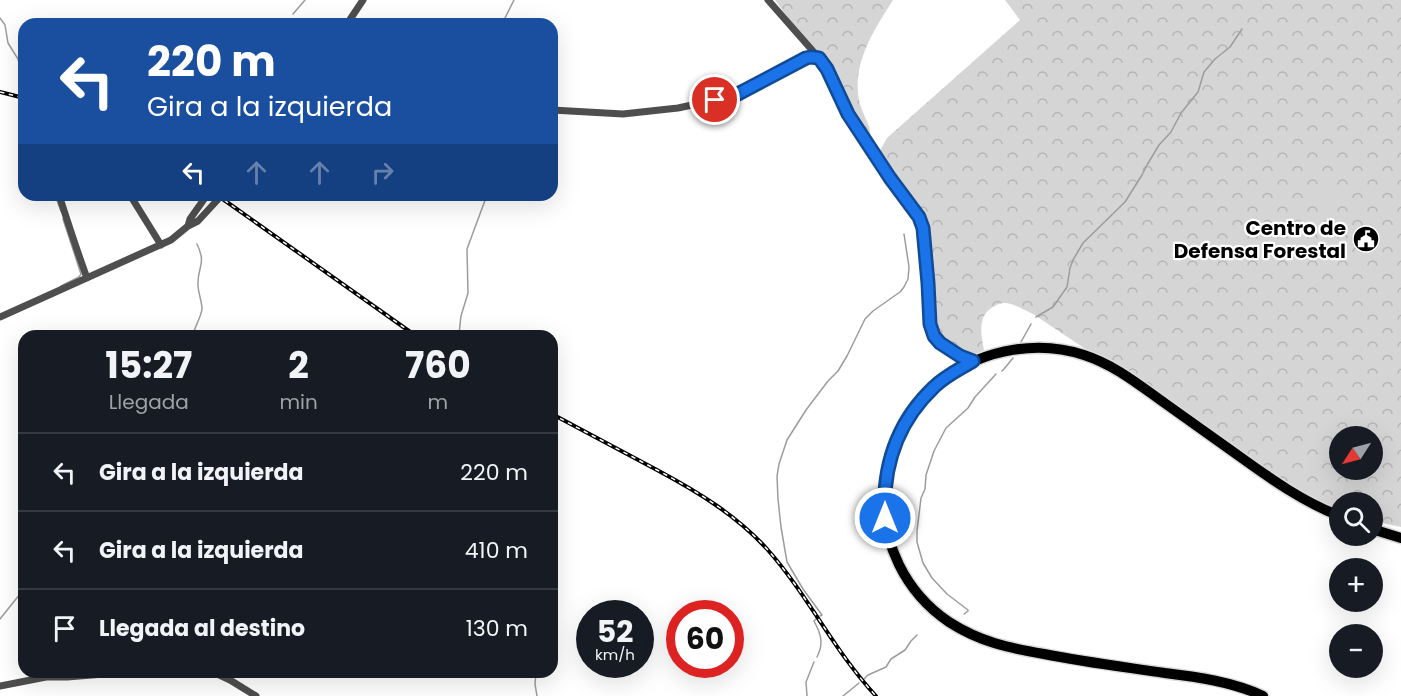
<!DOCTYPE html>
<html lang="es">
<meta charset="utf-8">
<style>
:root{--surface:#171b24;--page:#20242c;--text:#f1f3f6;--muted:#9ea1a6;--line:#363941}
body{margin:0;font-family:Poppins,sans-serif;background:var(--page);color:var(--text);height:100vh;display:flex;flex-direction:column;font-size:22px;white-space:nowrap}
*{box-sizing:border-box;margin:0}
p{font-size:20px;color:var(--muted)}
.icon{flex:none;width:33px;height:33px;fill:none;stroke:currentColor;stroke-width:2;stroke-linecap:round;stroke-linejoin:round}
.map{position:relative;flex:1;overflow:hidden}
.details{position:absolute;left:18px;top:330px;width:540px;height:348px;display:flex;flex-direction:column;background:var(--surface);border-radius:18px;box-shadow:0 6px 24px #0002}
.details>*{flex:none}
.banner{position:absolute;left:18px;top:18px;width:540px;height:183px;border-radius:18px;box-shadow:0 6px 24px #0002;background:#1a4fa0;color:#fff;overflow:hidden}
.needle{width:39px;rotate:234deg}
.fabs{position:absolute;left:1329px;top:426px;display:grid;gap:12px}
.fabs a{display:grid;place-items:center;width:54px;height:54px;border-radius:50%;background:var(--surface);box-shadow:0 6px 24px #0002;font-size:30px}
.speed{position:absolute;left:576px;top:600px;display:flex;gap:12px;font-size:30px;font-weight:700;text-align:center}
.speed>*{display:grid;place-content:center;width:78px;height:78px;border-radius:50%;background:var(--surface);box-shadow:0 6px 24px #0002;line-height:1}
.speed small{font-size:15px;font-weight:400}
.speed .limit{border:9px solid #d22;background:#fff;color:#111}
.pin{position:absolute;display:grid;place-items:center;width:51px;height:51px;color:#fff;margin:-26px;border:3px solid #fff;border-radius:50%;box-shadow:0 2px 6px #0007}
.me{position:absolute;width:66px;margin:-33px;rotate:0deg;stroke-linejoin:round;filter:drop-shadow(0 0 4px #0008)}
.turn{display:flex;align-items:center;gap:21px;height:126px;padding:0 30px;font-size:27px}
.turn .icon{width:78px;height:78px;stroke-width:2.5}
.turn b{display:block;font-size:42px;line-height:51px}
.lanes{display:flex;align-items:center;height:57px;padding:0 30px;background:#0003;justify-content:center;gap:30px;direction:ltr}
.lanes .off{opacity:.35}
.eta{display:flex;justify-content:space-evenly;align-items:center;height:102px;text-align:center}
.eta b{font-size:36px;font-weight:700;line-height:42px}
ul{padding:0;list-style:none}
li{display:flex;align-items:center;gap:18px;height:78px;padding:0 30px;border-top:2px solid var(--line)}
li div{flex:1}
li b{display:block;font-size:22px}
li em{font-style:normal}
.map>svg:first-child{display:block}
.park{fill:url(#park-crowns);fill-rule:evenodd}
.garden{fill:#d5d5d5}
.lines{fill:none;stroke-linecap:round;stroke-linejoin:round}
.stream{stroke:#9c9c9c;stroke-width:1.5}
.primary-casing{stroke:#dbdbdb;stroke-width:13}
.street{stroke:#4e4e4e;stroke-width:7}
.primary{stroke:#000;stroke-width:10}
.rail-casing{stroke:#000;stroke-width:4}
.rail{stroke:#fff;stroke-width:1.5;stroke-dasharray:4.5;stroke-linecap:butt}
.route-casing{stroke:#114b97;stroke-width:15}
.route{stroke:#1a73e8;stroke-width:10}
.labels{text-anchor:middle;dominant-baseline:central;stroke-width:4.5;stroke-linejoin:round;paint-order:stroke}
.poi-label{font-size:20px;font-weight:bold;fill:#000;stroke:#fff;text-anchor:end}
</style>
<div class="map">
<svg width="1401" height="696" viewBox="0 0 1401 696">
<defs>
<pattern id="park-crowns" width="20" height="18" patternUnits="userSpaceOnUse" patternTransform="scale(1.5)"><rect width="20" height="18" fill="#d5d5d5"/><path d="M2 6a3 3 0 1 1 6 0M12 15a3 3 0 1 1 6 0" fill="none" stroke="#b5b5b5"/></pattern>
</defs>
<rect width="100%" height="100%" fill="#fff"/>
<path class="park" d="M775,0h118c-19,30 -41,63 -34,100 2,11 10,23 11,31 0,5 -1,10 -1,14l-47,-78 -11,-4 2,-11z
M1005,0h396v527l-28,-6 -1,-19h-32l-1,8 -17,-6 -25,-14 -264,-176c-7,-3 -15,-8 -22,-10 -7,-2 -12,-1 -18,3 -16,9 -12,28 -9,43l-21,10 -23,-18 -14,-27 -3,-16 1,-46 -2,-21 -5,-14 -40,-62 10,-18 133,-118zM1340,436h32v34h-32z"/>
<path class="garden" d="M1312,184l26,1 -1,15 -26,-1z"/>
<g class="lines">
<path class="stream" d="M293,14l12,-14
M0,18l5,7 3,18 10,16 6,22
M283,24l3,-3
M504,24l1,-6 9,-18
M24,95v-5
M23,100l1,4
M55,195l6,16
M61,286l18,-9 2,-3 -18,-55
M1036,317l17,-10 9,-13 5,-7 3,-19 3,-8 10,-17 42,-41 17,-27 5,-10 12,-20 12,-13 10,-19 17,-21 6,-20 11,-13 15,-12 12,-18
M193,336c1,-9 8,-18 9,-27 0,-8 -4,-16 -4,-24 -1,-18 9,-20 -1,-41
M457,336l2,-2 2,-18 7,-23 -1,-44 20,-54
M1021,342l10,-18
M1002,371l2,-2 9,-11
M964,614l4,-3v-1l-21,-16 -15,-16 -9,-15 -6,-21v-11l4,-33 4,-9 1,-14 8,-24 12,-23 22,-20 7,-11 21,-23
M820,616l2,-1 -19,-26 -16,-27 -6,-35 -3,-28 -1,-23 2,-12 8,-24 19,-30 22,-29 10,-10 9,-15 18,-37 8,-8 27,-19 4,-5 4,-8 1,-12 -5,-33
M0,619l24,-30
M816,619l-2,2c7,13 10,22 3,36
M536,672l-1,12 2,12
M864,679l4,-4 18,-8 5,-8 14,-9 6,-9 6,-6
M807,696l-1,-14 8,-20
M843,696l16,-13"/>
<defs>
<path id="primary" d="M1372,529l29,9
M1263,696c-30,-14 -65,-19 -98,-23 -40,-6 -81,-11 -121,-19 -35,-6 -64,-12 -95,-32 -43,-29 -69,-80 -64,-132 3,-45 26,-86 62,-113 38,-28 92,-37 137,-22 31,10 55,30 82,49 24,17 49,35 73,52 32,23 64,46 101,60"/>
</defs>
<use href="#primary" class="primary-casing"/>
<path class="street" d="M768,0l51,58
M347,24l16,-24
M552,110l71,4 55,-6 56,-12 72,-38 5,-1 8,1 8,11 21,45 42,64 29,39 4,11 7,96c8,22 22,28 43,37
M59,195c9,28 18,56 28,83
M130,195l31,50
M188,226l2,-7 17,-24
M0,317l171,-77 17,-14 10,-5 24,-26
M213,672l17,8 26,16
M0,686l46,-9h21l62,-5"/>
<use href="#primary" class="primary"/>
<defs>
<path id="rail" d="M0,92l24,6
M217,195l199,141
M552,414c35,19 70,37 105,56 41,22 79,45 110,79 41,46 67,102 109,147"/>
</defs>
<use href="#rail" class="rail-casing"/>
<use href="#rail" class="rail"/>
</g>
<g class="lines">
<defs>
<path id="route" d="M715,100l19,-4 72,-38 5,-1 8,1 8,11 21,45 42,64 29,39 4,11 5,55 2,41 4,12 6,7 20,13 13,5c-13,8 -28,15 -39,26 -38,36 -52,80 -49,131"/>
</defs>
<use href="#route" class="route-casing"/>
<use href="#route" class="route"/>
</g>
<defs>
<symbol id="civic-disc" viewBox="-11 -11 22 22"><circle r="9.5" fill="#000" stroke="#fff"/><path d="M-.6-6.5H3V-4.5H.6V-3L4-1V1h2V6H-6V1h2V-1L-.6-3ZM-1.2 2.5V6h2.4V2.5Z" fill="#fff"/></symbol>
</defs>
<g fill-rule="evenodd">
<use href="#civic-disc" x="1351" y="224" width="30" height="30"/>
</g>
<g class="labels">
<g class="poi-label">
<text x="1346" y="228">Centro de<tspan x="1346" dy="23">Defensa Forestal</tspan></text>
</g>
</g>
</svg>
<div class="fabs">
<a><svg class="needle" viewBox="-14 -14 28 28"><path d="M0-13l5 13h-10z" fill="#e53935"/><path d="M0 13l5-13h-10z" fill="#9ea1a6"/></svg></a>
<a><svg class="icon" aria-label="search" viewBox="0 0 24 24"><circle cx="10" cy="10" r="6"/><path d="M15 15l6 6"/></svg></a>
<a>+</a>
<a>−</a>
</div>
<div class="speed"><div>52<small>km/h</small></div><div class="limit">60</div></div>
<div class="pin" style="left:715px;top:100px;background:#d93025"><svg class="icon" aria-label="arrive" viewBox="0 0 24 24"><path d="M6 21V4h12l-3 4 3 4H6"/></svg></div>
<svg class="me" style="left:885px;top:518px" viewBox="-20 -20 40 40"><circle r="17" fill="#1a73e8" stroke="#fff" stroke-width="3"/><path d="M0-11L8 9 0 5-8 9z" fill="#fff"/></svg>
<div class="banner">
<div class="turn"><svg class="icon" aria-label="left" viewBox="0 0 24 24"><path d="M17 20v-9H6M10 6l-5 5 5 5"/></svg><div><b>220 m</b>Gira a la izquierda</div></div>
<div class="lanes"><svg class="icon" aria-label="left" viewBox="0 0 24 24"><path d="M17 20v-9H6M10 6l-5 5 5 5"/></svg><svg class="icon off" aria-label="ahead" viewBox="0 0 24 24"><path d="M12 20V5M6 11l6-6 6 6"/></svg><svg class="icon off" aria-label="ahead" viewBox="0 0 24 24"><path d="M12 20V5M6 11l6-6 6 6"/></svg><svg class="icon off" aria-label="right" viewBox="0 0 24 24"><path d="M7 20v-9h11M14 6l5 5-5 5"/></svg></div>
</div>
<section class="details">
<div class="eta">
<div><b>15:27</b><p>Llegada</p></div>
<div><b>2</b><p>min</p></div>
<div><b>760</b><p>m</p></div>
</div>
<ul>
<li><svg class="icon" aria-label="left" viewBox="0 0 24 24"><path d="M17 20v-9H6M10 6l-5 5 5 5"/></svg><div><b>Gira a la izquierda</b></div><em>220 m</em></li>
<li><svg class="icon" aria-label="left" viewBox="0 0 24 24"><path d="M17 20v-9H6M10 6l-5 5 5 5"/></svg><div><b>Gira a la izquierda</b></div><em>410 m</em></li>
<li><svg class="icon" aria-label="arrive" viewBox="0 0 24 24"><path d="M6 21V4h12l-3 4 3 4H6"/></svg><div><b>Llegada al destino</b></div><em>130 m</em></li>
</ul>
</section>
</div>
